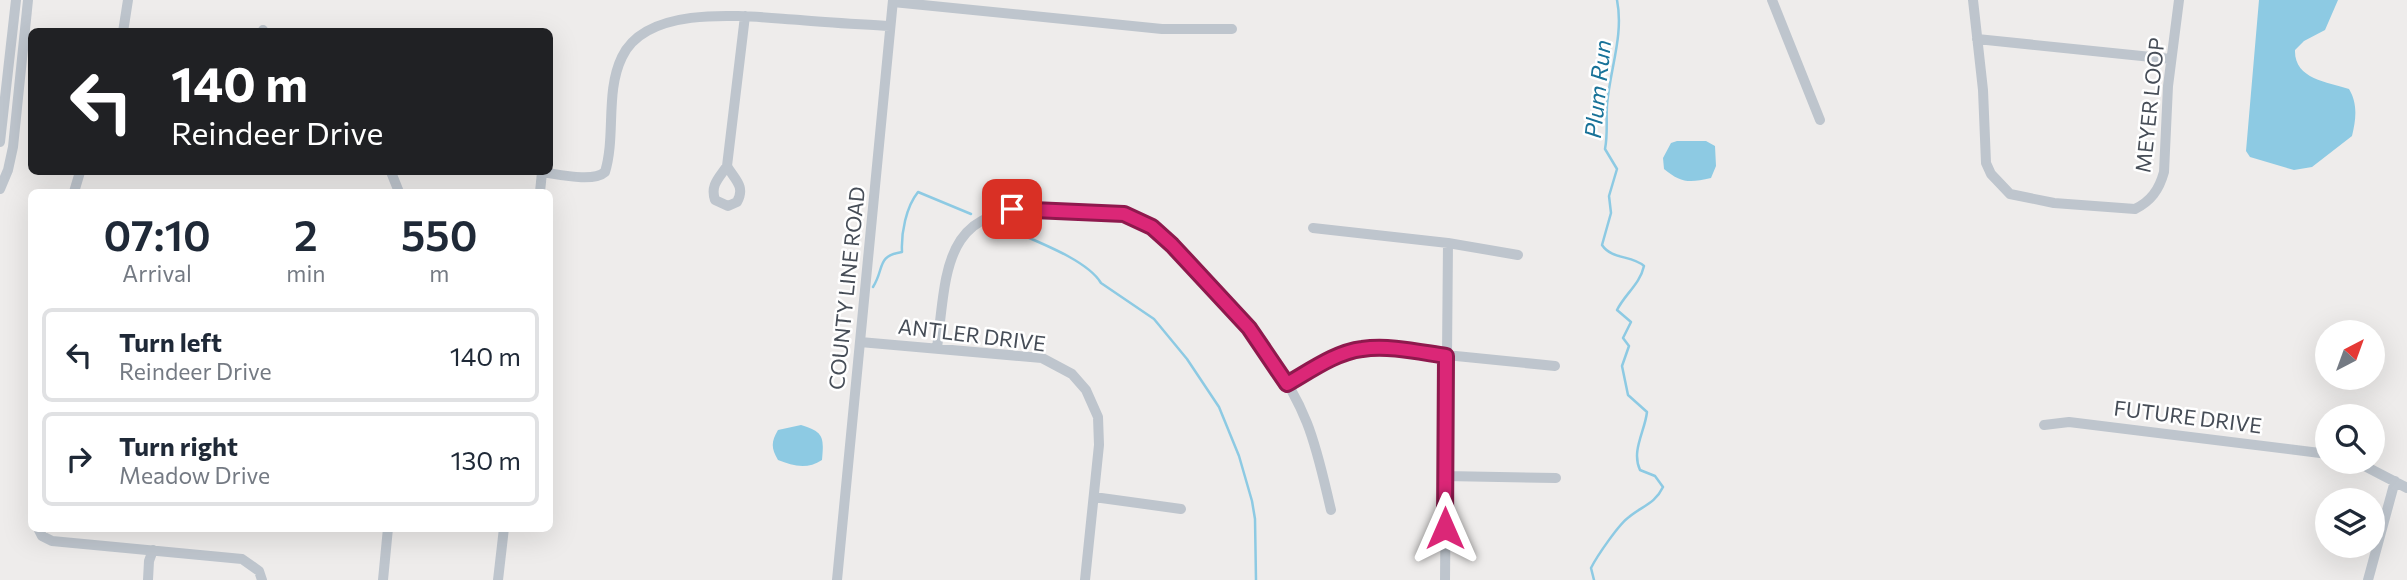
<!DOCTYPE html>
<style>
:root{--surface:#fff;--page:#f6f6f7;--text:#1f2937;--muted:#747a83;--line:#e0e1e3}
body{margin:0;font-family:Commissioner,sans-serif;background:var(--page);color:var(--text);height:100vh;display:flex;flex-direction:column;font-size:26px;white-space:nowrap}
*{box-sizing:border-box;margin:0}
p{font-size:23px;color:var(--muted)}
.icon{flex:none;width:38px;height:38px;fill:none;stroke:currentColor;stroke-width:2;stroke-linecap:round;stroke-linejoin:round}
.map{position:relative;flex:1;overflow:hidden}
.details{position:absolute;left:28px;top:189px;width:525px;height:343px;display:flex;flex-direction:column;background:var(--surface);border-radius:10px;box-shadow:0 7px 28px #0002}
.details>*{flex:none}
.banner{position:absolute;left:28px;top:28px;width:525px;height:147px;border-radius:10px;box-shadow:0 7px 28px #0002;background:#202124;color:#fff;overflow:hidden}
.needle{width:46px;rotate:41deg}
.buttons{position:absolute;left:2315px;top:320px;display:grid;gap:14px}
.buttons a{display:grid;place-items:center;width:70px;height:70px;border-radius:50%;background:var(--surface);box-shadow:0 7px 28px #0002;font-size:35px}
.pin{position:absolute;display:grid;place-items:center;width:60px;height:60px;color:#fff;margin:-30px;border-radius:14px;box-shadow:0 4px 10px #0006}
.me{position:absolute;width:77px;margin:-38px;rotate:0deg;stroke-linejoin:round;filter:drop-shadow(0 0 5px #0008)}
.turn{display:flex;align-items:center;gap:24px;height:147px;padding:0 28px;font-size:32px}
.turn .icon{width:91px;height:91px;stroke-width:2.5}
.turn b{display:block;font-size:49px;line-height:60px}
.eta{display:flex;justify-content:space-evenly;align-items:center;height:119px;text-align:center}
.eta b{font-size:42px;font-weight:600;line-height:49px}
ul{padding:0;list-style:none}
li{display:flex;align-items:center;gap:21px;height:94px;margin:0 14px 10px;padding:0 14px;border:4px solid var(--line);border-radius:10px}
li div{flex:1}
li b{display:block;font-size:26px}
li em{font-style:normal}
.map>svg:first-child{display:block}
.water{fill:#8dcae3}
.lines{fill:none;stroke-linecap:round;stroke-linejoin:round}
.stream{stroke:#8dcae3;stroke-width:2.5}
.street{stroke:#bec5cd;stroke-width:10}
.route-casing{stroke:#8e194d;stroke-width:18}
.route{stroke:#db2777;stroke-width:12}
.labels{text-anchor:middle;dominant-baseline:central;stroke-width:5;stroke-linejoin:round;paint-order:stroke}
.street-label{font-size:21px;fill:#464d57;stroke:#fff}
.water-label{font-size:23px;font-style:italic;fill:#187298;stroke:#fff}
</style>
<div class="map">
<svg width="2407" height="580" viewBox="0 0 2407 580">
<rect width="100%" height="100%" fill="#eeeceb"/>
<path class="water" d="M2259,0h79l-13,30 -21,11 -9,9c-1,29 32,32 54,39 9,15 7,30 3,47l-40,31 -18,3 -44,-13 -4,-6z
M1677,141h29l9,5 1,20 -5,12c-22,5 -30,5 -47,-9l-1,-11 8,-15z
M801,425c23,7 23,12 21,35 -15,10 -29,6 -44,0 -7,-12 -7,-18 0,-30z"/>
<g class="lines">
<path class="stream" d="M1002,226c27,13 84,32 99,57l53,36 33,40 32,48 20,49 13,45 3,18 1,61
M873,287c12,-19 3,-31 29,-35 -1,-19 4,-45 16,-60l53,22
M1594,580l-3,-12c6,-12 28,-44 38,-51 13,-11 26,-13 34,-30l-8,-11 -15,-6c-9,-19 5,-39 7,-58l-19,-17 -6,-29 7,-20 -6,-8 8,-16 -14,-12c8,-16 23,-26 27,-44 -12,-11 -32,-6 -42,-21l9,-32 -2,-17 8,-27 -12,-20c3,-15 1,-29 2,-44 3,-36 17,-70 10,-105"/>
<path class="street" d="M1772,0l48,120
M1973,0l10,90 3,73 5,11 19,20 44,9 81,6c16,-8 24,-19 29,-37l4,-86 11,-86
M893,2l269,27h70
M123,32l5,-32
M263,32v-2
M1977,39l194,20
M0,142l16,-142
M727,166l18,-150
M727,166c7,13 19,20 10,36l-9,4 -13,-6c-5,-15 4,-22 12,-34z
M391,172l8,20
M541,172c16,2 52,11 64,0 11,-36 0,-80 17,-115 26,-55 129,-40 178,-37 30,3 60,4 90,6
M0,189l8,-19 5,-23 15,-147
M74,192l6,-20
M540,192l2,-20
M1313,228l135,15 70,12
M860,342l182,16 30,16 14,16 12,27 1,28 -14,135
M937,348c10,-81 6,-143 109,-138 30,1 67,-3 94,10 24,11 41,35 59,54 41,45 85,90 108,149 11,28 17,58 24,87
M1287,384c36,-20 56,-35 99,-35l169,17
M2044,425l25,-3 259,32
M2357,462l50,26
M1445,476l111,2
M1094,497l87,12
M38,528l4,8 10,5 190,18 17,12 3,9
M148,580l1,-19 4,-11
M383,580l5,-52
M498,580l6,-52
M837,580l56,-580
M1445,580l3,-337
M2368,580l27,-99"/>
</g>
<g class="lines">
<defs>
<path id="route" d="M1012,209l112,5 28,13 20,18 77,83 38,56c23,-13 49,-32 75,-35 27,-4 57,3 84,7l-1,172"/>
</defs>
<use href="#route" class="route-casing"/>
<use href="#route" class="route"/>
</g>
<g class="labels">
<g class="street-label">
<text transform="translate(2149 105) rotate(-84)">MEYER LOOP</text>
<text transform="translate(846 288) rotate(-84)">COUNTY LINE ROAD</text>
<text transform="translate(972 334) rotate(7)">ANTLER DRIVE</text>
<text transform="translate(2188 416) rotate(7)">FUTURE DRIVE</text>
</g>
<g class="water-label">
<text transform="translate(1597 89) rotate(-84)">Plum Run</text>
</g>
</g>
</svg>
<div class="buttons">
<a><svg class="needle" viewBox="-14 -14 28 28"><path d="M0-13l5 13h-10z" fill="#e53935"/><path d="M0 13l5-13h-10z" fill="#747a83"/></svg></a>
<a><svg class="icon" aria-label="search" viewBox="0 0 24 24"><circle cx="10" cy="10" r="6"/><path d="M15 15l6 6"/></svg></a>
<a><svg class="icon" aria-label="layers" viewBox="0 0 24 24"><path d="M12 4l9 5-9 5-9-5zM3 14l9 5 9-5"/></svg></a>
</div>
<div class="pin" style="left:1012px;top:209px;background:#d93025"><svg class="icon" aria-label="arrive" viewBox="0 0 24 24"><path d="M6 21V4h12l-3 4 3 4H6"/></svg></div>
<svg class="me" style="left:1445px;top:528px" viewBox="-20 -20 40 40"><path d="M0-17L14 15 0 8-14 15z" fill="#db2777" stroke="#fff" stroke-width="4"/></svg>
<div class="banner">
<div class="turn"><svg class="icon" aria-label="left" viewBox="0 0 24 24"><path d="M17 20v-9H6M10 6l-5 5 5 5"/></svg><div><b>140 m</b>Reindeer Drive</div></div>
</div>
<section class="details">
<div class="eta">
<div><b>07:10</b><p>Arrival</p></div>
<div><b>2</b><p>min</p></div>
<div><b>550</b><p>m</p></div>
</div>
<ul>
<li><svg class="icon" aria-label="left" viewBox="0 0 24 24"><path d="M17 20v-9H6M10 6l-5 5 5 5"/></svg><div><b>Turn left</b><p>Reindeer Drive</p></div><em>140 m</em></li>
<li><svg class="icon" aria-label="right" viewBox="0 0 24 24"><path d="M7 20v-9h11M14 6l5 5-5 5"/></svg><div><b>Turn right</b><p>Meadow Drive</p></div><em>130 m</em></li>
</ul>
</section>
</div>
